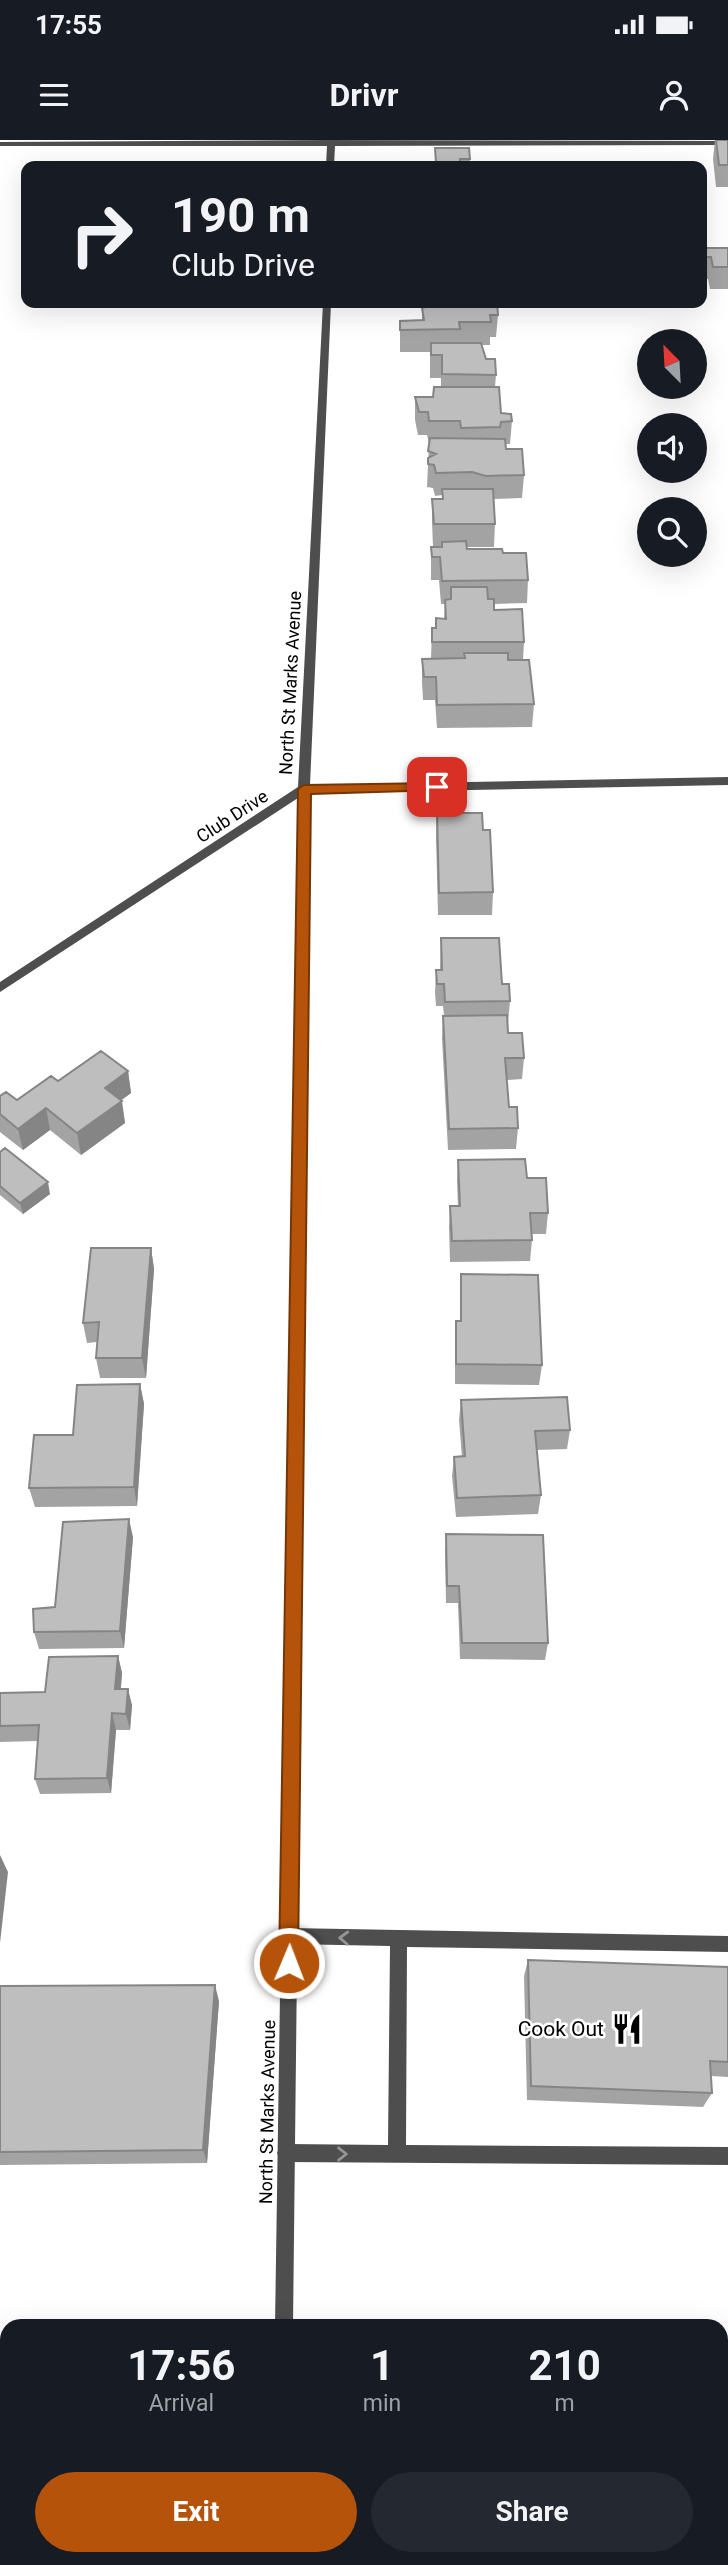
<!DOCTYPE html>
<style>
:root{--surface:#171b24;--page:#242831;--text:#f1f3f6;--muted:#9ea1a6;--accent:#b45309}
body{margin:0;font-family:Roboto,sans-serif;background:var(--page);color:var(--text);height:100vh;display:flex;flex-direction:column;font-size:26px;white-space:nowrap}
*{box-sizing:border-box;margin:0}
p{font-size:23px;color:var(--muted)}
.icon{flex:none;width:38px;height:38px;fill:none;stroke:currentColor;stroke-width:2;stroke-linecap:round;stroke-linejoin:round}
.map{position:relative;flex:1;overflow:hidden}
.panel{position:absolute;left:0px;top:2179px;width:728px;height:247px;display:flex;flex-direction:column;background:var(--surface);border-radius:21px 21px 0 0;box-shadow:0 7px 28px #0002}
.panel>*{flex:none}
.guide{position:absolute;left:21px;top:21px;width:686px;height:147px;border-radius:14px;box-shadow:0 7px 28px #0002;background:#171b24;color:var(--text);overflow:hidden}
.needle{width:46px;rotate:336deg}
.controls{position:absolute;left:637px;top:189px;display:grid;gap:14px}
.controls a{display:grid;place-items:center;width:70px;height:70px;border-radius:50%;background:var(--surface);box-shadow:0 7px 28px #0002;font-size:35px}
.pin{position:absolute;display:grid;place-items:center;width:60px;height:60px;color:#fff;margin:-30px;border-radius:14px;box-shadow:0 4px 10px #0006}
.me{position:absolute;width:77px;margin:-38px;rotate:1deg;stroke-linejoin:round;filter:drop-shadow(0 0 5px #0008)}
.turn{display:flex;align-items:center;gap:24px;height:147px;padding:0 35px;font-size:32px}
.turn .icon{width:91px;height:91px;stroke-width:2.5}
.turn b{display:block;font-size:49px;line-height:60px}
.eta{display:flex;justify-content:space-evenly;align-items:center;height:119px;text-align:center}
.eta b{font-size:42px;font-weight:700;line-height:49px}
.primary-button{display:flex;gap:14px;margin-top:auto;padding:14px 35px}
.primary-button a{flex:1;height:80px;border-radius:42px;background:var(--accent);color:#fff;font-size:28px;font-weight:700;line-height:80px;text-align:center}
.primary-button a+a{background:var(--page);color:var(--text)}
.status{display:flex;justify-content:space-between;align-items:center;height:49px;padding:0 35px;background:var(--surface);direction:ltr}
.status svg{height:19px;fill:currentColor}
header{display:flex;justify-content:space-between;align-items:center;height:91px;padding:0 35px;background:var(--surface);font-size:32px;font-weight:700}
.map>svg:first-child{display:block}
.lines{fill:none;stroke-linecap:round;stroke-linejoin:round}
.primary-casing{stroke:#dbdbdb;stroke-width:3}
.lane{fill:#4e4e4e;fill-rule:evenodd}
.street{fill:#4e4e4e;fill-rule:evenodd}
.primary{fill:#000;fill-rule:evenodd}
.wall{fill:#a3a3a3}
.shaded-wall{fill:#858585}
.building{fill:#bebebe;stroke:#858585;stroke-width:2}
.oneway{stroke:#959595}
.route{fill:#b45309;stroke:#753606;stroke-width:2}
.labels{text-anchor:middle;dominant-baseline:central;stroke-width:5;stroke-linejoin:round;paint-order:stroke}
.street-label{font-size:18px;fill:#000;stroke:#fff}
.near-poi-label{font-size:21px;fill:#000;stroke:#fff;text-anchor:end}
</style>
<div class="status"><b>17:55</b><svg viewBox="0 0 49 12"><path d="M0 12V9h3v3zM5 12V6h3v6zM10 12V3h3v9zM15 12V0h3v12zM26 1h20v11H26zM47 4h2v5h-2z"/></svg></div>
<header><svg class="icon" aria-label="menu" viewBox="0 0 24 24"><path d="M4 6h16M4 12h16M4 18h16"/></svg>Drivr<svg class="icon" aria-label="person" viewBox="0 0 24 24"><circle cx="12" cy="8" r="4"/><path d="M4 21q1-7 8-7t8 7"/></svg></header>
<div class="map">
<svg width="728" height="2425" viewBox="0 0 728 2425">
<rect width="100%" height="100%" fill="#fff"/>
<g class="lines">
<defs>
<path id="primary" d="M0,2266h7v24h-7z
M721,2274h7v24h-7z"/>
</defs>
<use href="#primary" class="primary-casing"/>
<path class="lane" d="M289,1788l439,8v16l-321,-5 -1,198 322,2v18l-442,-3 -6,-3 -3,-6 3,-6 6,-3 102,1 2,-199 -101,-2 -6,-2 -2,-6 2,-6z"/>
<path class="street" d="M327,0l401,1v4l-393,1 -1,20h-8l1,-20h-327v-4z
M323,163h8l-21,482 418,-8v8l-418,8 -17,1533h-18l23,-1528 -298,194v-10l298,-195z
M341,2418h20v7h-20z"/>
<use href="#primary" class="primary"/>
</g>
<path class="wall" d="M715,0h13v47h-12l-3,-28z
M435,8l35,11 -1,7h-51l17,-3z
M702,108h26v41h-18l-2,-10h-6z
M424,163h67l7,12 -2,22h-6v8h-9l5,14 10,16 -1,12 6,26 11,8 -2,23h-4v5l18,26 -2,23 -29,1 2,25 -1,23h-27v2l36,4 25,27 -1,23 -33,1v6l30,32 -1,18 11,44 -2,23 -95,1 -2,-28h-12l-1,-18v-23h9l1,-31h4l8,-9 1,-15h-4l-2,-24h-8v-33h11h-9l-1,-25v-23h10v-4l-7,1 -2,-8 -6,-1 2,-43 -2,-9h-9l-3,-15v-23h18l8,-10v-9h-11v-26h-30v-31h22v-13h2z
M437,673l46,17 10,62 -1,23h-54l-2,-79z
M441,798l61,46 8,17 -2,22h-1l1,10 16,25 -2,21 -15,1 2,27 9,21 -2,21 -68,1 -6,-112 1,-22h1l-1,-10h-7l-1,-13 1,-23h4z
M128,931l3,22 -10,7 4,23 -44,32 -31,-25 -27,20 -23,-18v-36l17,4 41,-19z
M0,1012l50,42 -27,20 -23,-19z
M458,1020l69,18 21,35 -2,21h-14v6l-2,21 -80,1 -1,-35 1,-21h8l-1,-25z
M151,1108l3,21 -8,109h-46l-4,-20 1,-16 -10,1 -4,-20z
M461,1134l81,91 -3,20 -84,-1v-43l1,-20h4z
M140,1244l4,20 -7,102 -102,1 -6,-19z
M461,1260l109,30 -3,19 -31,1 5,45 -3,19 -82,3 -4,-41 2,-19h8l-3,-37z
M446,1394l102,109 -3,17 -85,-1 -2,-56h-12l-1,-51z
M133,1397l-9,111 -85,1 -5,-17 21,-25z
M118,1516l4,17 -1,16 11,16 -2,25h-14l-5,63 -71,1 -5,-15 3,-38 -38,1v-49l45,-1z
M528,1820l200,7v110l-17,-1 1,17 -9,14 -176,-7 -3,-124z
M0,1846l219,15 -12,162 -207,2z"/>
<path class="shaded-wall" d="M128,931l3,22 -23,17 -3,-22z
M122,961l3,22 -44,32 -4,-22z
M46,968l4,22 -27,20 -5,-21z
M48,1042l2,12 -27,20 -3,-11z
M151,1108l3,21 -8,109 -4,-20z
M140,1244l4,20 -7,102 -3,-19z
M129,1379l4,18 -9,111 -4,-17z
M118,1516l4,17 -3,32 -4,-16z
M128,1549l4,16 -2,25 -4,-16z
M112,1573l4,17 -5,63 -4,-15z
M0,1715l8,17 -8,71z
M215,1845l4,16 -12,162 -4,-13z"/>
<path class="building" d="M716,0h12v25h-9z
M435,8h34l1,11h-10v7h-41v-3h17z
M702,108h26v19h-15l-2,-10h-9z
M425,163h72l1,12h-8l1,7h-32l1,7 -60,1v-9l24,-1 -2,-12 4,-1z
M431,203h50l5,16h9l1,16 -54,-1v-19h-11z
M434,247h65l2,26 10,1 1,7 -11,1 -1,5 -39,1 -1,-7h-31l-1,-9h-9l-4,-15h18z
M430,298l75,1 1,10h16l2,26 -38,1 -14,-4 -36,1 -2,-8 -6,-1v-6l8,-4 -8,-3z
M442,349h51l2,35h-61l-2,-25h11z
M466,401l1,8h35l1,4h23l2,27 -86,1 -2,-24h-8l-1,-10h11v-5z
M451,447h36l1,12h6v11l28,-1 2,33h-92v-14h4v-10l10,1 -1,-19 6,-1z
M464,513h44v7h21l5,44 -97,1 -1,-28h-12l-2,-18 43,-1z
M437,673h45l1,17h7l3,62 -54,1z
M441,798h58l3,46h7l1,17 -65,1 -1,-18h-7l-1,-14h6z
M507,875l1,18h14l2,25h-19l4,49h8l1,21 -69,1 -6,-113z
M101,911l27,20 -23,17 17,13 -45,32 -31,-25 -28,21 -18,-15v-18l6,-4 11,8 34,-24 7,5z
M5,1008l43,34 -28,21 -20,-17v-34z
M525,1019l2,19h19l2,35h-18l2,27 -80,1 -2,-35h10l-2,-46z
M91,1108h60l-9,110h-46l3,-36 -16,1z
M461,1134l77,1 4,90 -86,-1v-43h5z
M140,1244l-6,103 -105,1 5,-53h39l4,-50z
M567,1257l3,33 -35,1 6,64 -84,3 -3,-41 11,-1 -4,-56z
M129,1379l-9,112 -86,1 -1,-23 22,-2 8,-85z
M446,1394l97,1 5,108h-86l-3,-57h-12z
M118,1516l-3,33h13l-2,25 -14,-1 -5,65 -72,1 4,-54 -39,1v-33l45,-1 4,-35z
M528,1820l200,7v95l-18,-1 2,32 -181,-7z
M215,1845l-12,165 -203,2v-166z"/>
<defs><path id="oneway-chevron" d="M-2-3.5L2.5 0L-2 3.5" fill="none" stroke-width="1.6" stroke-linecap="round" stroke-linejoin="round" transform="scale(1.75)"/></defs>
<g class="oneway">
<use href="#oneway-chevron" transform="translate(344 1798) rotate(-178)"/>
<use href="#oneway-chevron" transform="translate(342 2014)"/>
</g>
<path class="route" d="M437,643l6,4 -2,3 -130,4 -13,1169 -3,7 -6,3 -7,-3 -3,-7 19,-1174 6,-4z"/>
<defs>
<symbol id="restaurant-bare" viewBox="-9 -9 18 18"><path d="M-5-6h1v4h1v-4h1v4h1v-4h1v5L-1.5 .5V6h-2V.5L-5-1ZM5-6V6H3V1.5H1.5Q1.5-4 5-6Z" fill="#000" stroke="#fff" stroke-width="2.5" paint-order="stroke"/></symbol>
</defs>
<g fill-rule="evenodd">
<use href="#restaurant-bare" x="605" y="1867" width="44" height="44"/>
</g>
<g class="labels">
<g class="street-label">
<text transform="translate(290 543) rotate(-87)">North St Marks Avenue</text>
<text transform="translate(232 676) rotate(-33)">Club Drive</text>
<text transform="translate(267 1972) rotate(-89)">North St Marks Avenue</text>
</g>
<g class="near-poi-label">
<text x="604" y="1889">Cook Out</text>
</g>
</g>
</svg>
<div class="controls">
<a><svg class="needle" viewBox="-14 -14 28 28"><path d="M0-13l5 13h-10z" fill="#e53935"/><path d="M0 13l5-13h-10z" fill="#9ea1a6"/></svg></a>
<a><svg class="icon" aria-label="sound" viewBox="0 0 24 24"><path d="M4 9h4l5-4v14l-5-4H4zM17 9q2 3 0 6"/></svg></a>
<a><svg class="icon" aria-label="search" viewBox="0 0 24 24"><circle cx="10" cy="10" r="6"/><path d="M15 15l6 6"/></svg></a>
</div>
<div class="pin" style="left:437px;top:647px;background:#d93025"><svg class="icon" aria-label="arrive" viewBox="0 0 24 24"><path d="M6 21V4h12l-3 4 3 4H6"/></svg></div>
<svg class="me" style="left:289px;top:1823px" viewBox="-20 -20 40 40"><circle r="17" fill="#b45309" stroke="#fff" stroke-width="3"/><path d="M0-11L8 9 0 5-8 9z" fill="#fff"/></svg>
<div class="guide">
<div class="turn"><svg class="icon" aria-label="right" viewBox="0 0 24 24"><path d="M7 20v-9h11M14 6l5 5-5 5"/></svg><div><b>190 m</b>Club Drive</div></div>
</div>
<section class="panel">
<div class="eta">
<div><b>17:56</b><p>Arrival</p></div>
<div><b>1</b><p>min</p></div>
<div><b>210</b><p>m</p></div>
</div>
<div class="primary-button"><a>Exit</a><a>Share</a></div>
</section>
</div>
